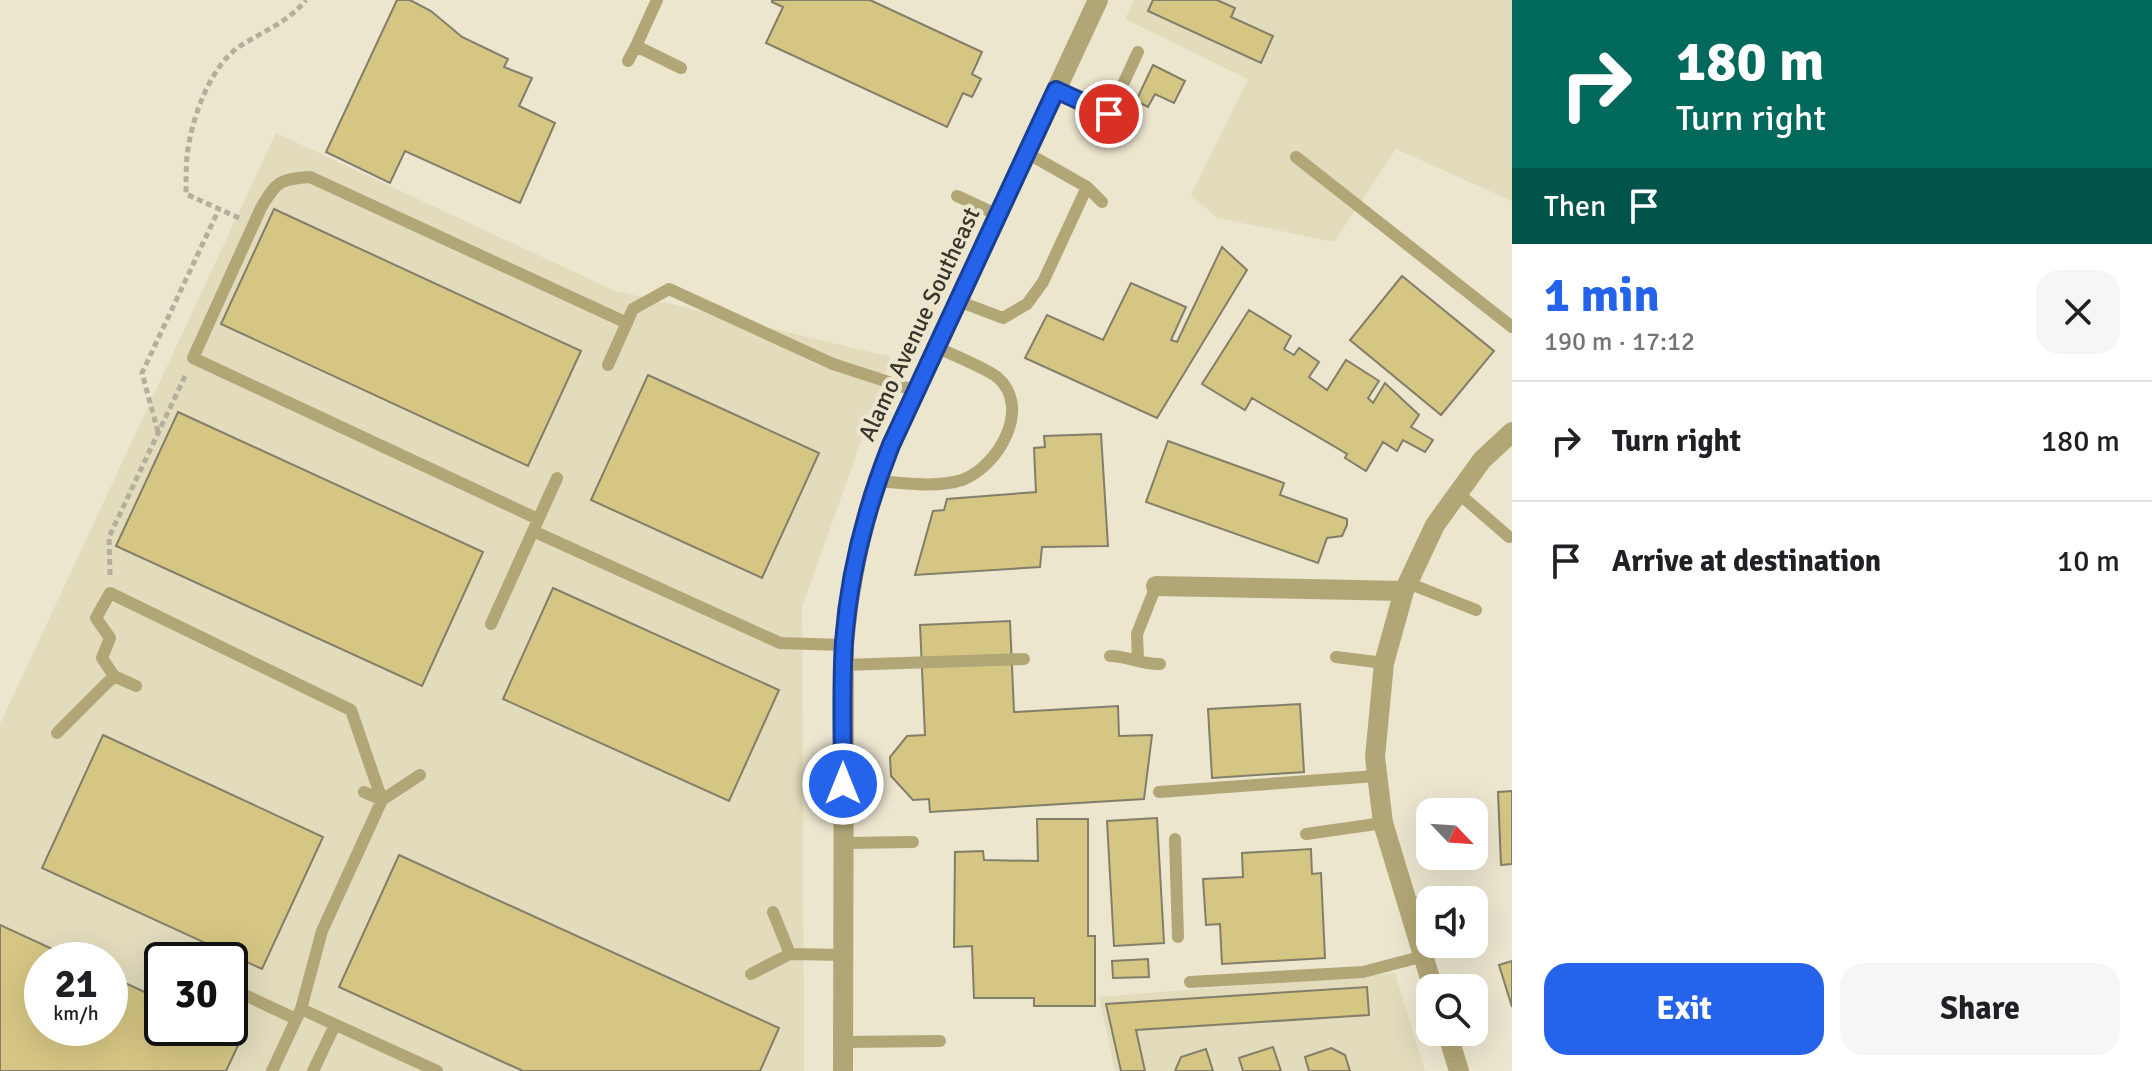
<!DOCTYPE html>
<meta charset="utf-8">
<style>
:root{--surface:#fff;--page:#f6f6f6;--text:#202124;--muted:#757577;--line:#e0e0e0;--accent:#2563eb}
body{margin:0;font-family:Signika,sans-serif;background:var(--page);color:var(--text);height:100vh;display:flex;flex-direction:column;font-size:30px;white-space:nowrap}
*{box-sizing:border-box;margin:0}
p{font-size:26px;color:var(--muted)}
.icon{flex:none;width:44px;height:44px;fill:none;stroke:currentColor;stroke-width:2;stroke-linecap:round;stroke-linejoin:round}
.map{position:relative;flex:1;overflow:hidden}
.sheet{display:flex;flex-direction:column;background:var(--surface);width:640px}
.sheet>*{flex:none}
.top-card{background:#00695c;color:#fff;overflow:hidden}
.needle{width:52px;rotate:115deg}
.tools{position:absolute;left:1416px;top:798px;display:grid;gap:16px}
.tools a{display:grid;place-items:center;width:72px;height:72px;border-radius:16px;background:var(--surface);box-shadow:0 8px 32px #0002;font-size:40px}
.speed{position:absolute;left:24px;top:942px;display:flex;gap:16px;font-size:40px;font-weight:700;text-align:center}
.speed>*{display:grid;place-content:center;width:104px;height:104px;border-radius:50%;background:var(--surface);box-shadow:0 8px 32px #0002;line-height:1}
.speed small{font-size:20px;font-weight:400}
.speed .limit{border:4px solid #111;border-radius:12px;background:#fff;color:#111}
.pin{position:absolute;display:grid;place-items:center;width:68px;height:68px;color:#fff;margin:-34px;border:4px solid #fff;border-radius:50%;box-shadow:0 2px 8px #0007}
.me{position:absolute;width:88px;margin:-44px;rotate:0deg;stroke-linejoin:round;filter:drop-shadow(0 0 6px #0008)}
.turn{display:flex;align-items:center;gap:28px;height:168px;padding:0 32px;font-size:36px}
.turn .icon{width:104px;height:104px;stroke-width:2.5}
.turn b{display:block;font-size:56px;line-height:68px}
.then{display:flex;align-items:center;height:76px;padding:0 32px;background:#0003;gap:16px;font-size:30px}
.round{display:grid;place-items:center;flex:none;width:84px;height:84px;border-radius:24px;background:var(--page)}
.head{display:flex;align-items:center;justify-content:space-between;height:136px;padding:0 32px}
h1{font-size:48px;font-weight:800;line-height:60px;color:var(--accent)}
.cta{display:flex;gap:16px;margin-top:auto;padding:16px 32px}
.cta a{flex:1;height:92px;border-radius:24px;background:var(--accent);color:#fff;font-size:32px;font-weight:800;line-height:92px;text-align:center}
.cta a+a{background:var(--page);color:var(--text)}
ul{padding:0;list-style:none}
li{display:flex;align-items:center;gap:24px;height:120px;padding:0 32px;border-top:2px solid var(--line)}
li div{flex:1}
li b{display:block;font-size:30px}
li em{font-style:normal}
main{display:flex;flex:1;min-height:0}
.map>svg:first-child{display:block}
.built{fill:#e2dbbc;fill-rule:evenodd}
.building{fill:#d6c684;stroke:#837e69;stroke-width:2}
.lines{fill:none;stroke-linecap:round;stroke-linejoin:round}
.path{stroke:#b4af9c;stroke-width:5;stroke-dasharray:6 4;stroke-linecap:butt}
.service{stroke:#b1a676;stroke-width:12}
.minor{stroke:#b1a676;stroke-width:20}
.route-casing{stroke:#184099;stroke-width:20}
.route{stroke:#2563eb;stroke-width:14}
.labels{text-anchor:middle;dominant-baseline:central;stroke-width:8;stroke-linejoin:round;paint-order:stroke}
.street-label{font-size:24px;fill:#37352c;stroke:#ece6cf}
</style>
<main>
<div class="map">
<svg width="1512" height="1071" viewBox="0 0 1512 1071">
<rect width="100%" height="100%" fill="#ece6cf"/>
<path class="built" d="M1134,0h378v201l-116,-52 -62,93 -117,-24 -26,-23 57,-116 -123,-60z
M276,133l337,157 278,67 -89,250 2,464h-804v-347zM42,960h68v68h-68zM162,960h68v68h-68z
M1395,973l30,98h-310l-16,-74z"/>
<path class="building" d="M397,0h13l21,11 31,26 46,22 -4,8 28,11 -13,28 36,17 -35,80 -115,-52 -15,32 -64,-31z
M772,0h98l112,52 -10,22 9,5 -9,18 -9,-4 -16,34 -181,-84 17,-36 -11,-5z
M1153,0h64l18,8 -4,9 42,19 -12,27 -113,-52z
M1153,65l32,16 -11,22 -19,-9 -7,13 -12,-6z
M274,209l307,142 -53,115 -307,-142z
M1222,247l25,23 -90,148 -132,-60 22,-43 56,25 28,-57 55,24 -15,33 6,2z
M1402,276l92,75 -53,64 -91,-75z
M1249,310l42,26 -7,13 10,6 5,-7 20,14 -10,15 18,13 19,-30 33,21 -11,17 5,5 12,-20 34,32 -8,12 22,13 -8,12 -22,-12 -6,11 -14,-9 -17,29 -21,-13 2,-4 -95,-56 -7,12 -43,-26z
M648,375l171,78 -57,125 -171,-78z
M178,412l305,140 -61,134 -306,-140z
M1101,434l7,112 -66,1 -2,20 -125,8 18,-64 11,-1 3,-11 89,-7 -2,-44 11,-1 -1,-11z
M1168,441l116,42 -4,12 67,24v6l-5,11 -15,2 -9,25 -172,-61z
M553,588l226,102 -50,111 -226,-102z
M1010,621l4,91 104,-6 1,30 33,-1 -8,64 -214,13 -1,-13 -16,1 -22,-24 -1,-19 17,-21 18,-1 -5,-110z
M1300,704l4,68 -92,6 -4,-69z
M103,735l220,102 -61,132 -220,-101z
M1512,791v73l-11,1 -3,-73z
M1157,818l7,125 -50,3 -7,-125z
M1037,819h51v117h7v70h-61v-8h-60l-2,-52 -18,1 1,-95 28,-1 1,9 54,1z
M1311,849l1,25 9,-1 4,85 -103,6 -2,-40 -14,1 -3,-46 40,-2 -1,-24z
M399,855l380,173 -19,43h-237l-184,-84z
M0,925l76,35h-34v68h68v-52l52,24v28h61l19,9 -16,34h-226z
M1148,959l1,18 -36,1 -1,-17z
M1512,961v46l-13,-42z
M1367,987l2,28 -233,15 9,41h-24l-15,-67z
M1273,1047l8,24h-38l-4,-13z
M1331,1048l14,7 5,16h-41l-4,-14z
M1206,1049l7,22h-38l6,-14z"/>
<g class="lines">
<path class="path" d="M239,218l-53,-24c0,-13 0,-26 1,-38 4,-35 22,-89 53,-110 24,-15 48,-24 66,-46
M158,432l-16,-59 77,-164
M110,575l-1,-38 77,-163"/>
<path class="service" d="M657,0l-21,46 45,22
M628,61l8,-15
M1056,90l53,24 29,-62
M1027,153l60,34 15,15
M1296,157l216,170
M957,196l41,19
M958,301l45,17 24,-14 16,-22 44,-95
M608,365l25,-56 36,-20 164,75 83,27
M876,481c26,2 61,7 86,-1 36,-13 71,-73 35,-103 -11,-9 -46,-23 -61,-30
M1457,492l52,45
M538,519l-345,-161 68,-150c15,-26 18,-29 49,-31l317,146
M533,531l247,112 64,2
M1408,583l68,27
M491,624l66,-146
M1110,656c18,0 33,9 50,8
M1336,657l48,6
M1138,660l-1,-26 19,-48
M843,665l181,-6
M114,676l-12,-18 8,-20 -14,-20 14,-25 241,117 31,90 -60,131 -21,78
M57,733l57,-57 22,10
M364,792l18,8 38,-25
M1159,792l217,-16
M1306,834l77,-11
M1175,839l3,98
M844,843l69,-1
M1408,906l36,-14
M773,912l17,42
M751,974l39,-20 54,1
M1190,982l173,-10 61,-16
M247,996l49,23
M843,1042l97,-1
M272,1071l29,-62 136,62
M313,1071l22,-46"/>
<path class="minor" d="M1156,586l248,5
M1433,988l-50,-165 -8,-66 9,-94 20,-72 31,-66 47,-65 30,-28
M1447,1032l12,39
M843,1071l1,-426c6,-69 21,-136 47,-200l207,-445"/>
</g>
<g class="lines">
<defs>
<path id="route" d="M843,784c0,-47 -2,-95 1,-142 5,-67 22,-134 47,-197l165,-355 53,24"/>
</defs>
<use href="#route" class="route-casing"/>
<use href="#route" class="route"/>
</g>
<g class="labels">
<g class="street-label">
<text transform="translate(919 324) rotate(-65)">Alamo Avenue Southeast</text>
</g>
</g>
</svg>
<div class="tools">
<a><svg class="needle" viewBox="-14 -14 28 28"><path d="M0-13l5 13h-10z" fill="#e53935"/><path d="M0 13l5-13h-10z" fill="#757577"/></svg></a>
<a><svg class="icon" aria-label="sound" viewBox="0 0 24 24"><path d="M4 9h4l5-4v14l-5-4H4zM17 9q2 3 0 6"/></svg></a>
<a><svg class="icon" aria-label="search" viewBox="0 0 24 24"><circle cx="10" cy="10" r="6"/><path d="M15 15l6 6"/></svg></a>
</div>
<div class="speed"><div>21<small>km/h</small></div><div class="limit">30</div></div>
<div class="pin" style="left:1109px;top:114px;background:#d93025"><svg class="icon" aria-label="arrive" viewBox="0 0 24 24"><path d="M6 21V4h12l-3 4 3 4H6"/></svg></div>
<svg class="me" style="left:843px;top:784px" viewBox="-20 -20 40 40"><circle r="17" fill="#2563eb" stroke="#fff" stroke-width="3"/><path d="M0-11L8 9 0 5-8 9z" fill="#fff"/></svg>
</div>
<section class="sheet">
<div class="top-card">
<div class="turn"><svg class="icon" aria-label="right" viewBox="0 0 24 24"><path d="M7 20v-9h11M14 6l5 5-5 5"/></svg><div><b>180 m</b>Turn right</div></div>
<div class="then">Then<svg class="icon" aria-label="arrive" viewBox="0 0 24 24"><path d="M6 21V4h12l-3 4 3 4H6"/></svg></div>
</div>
<div class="head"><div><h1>1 min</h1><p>190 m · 17:12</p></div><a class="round"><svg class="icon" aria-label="close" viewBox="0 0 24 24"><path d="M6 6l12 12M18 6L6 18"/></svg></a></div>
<ul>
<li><svg class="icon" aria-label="right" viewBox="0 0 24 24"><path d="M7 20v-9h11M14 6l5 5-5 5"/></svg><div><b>Turn right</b></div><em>180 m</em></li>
<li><svg class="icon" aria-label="arrive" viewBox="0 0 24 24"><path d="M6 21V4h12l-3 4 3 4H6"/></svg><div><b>Arrive at destination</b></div><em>10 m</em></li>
</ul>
<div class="cta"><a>Exit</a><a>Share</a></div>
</section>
</main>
